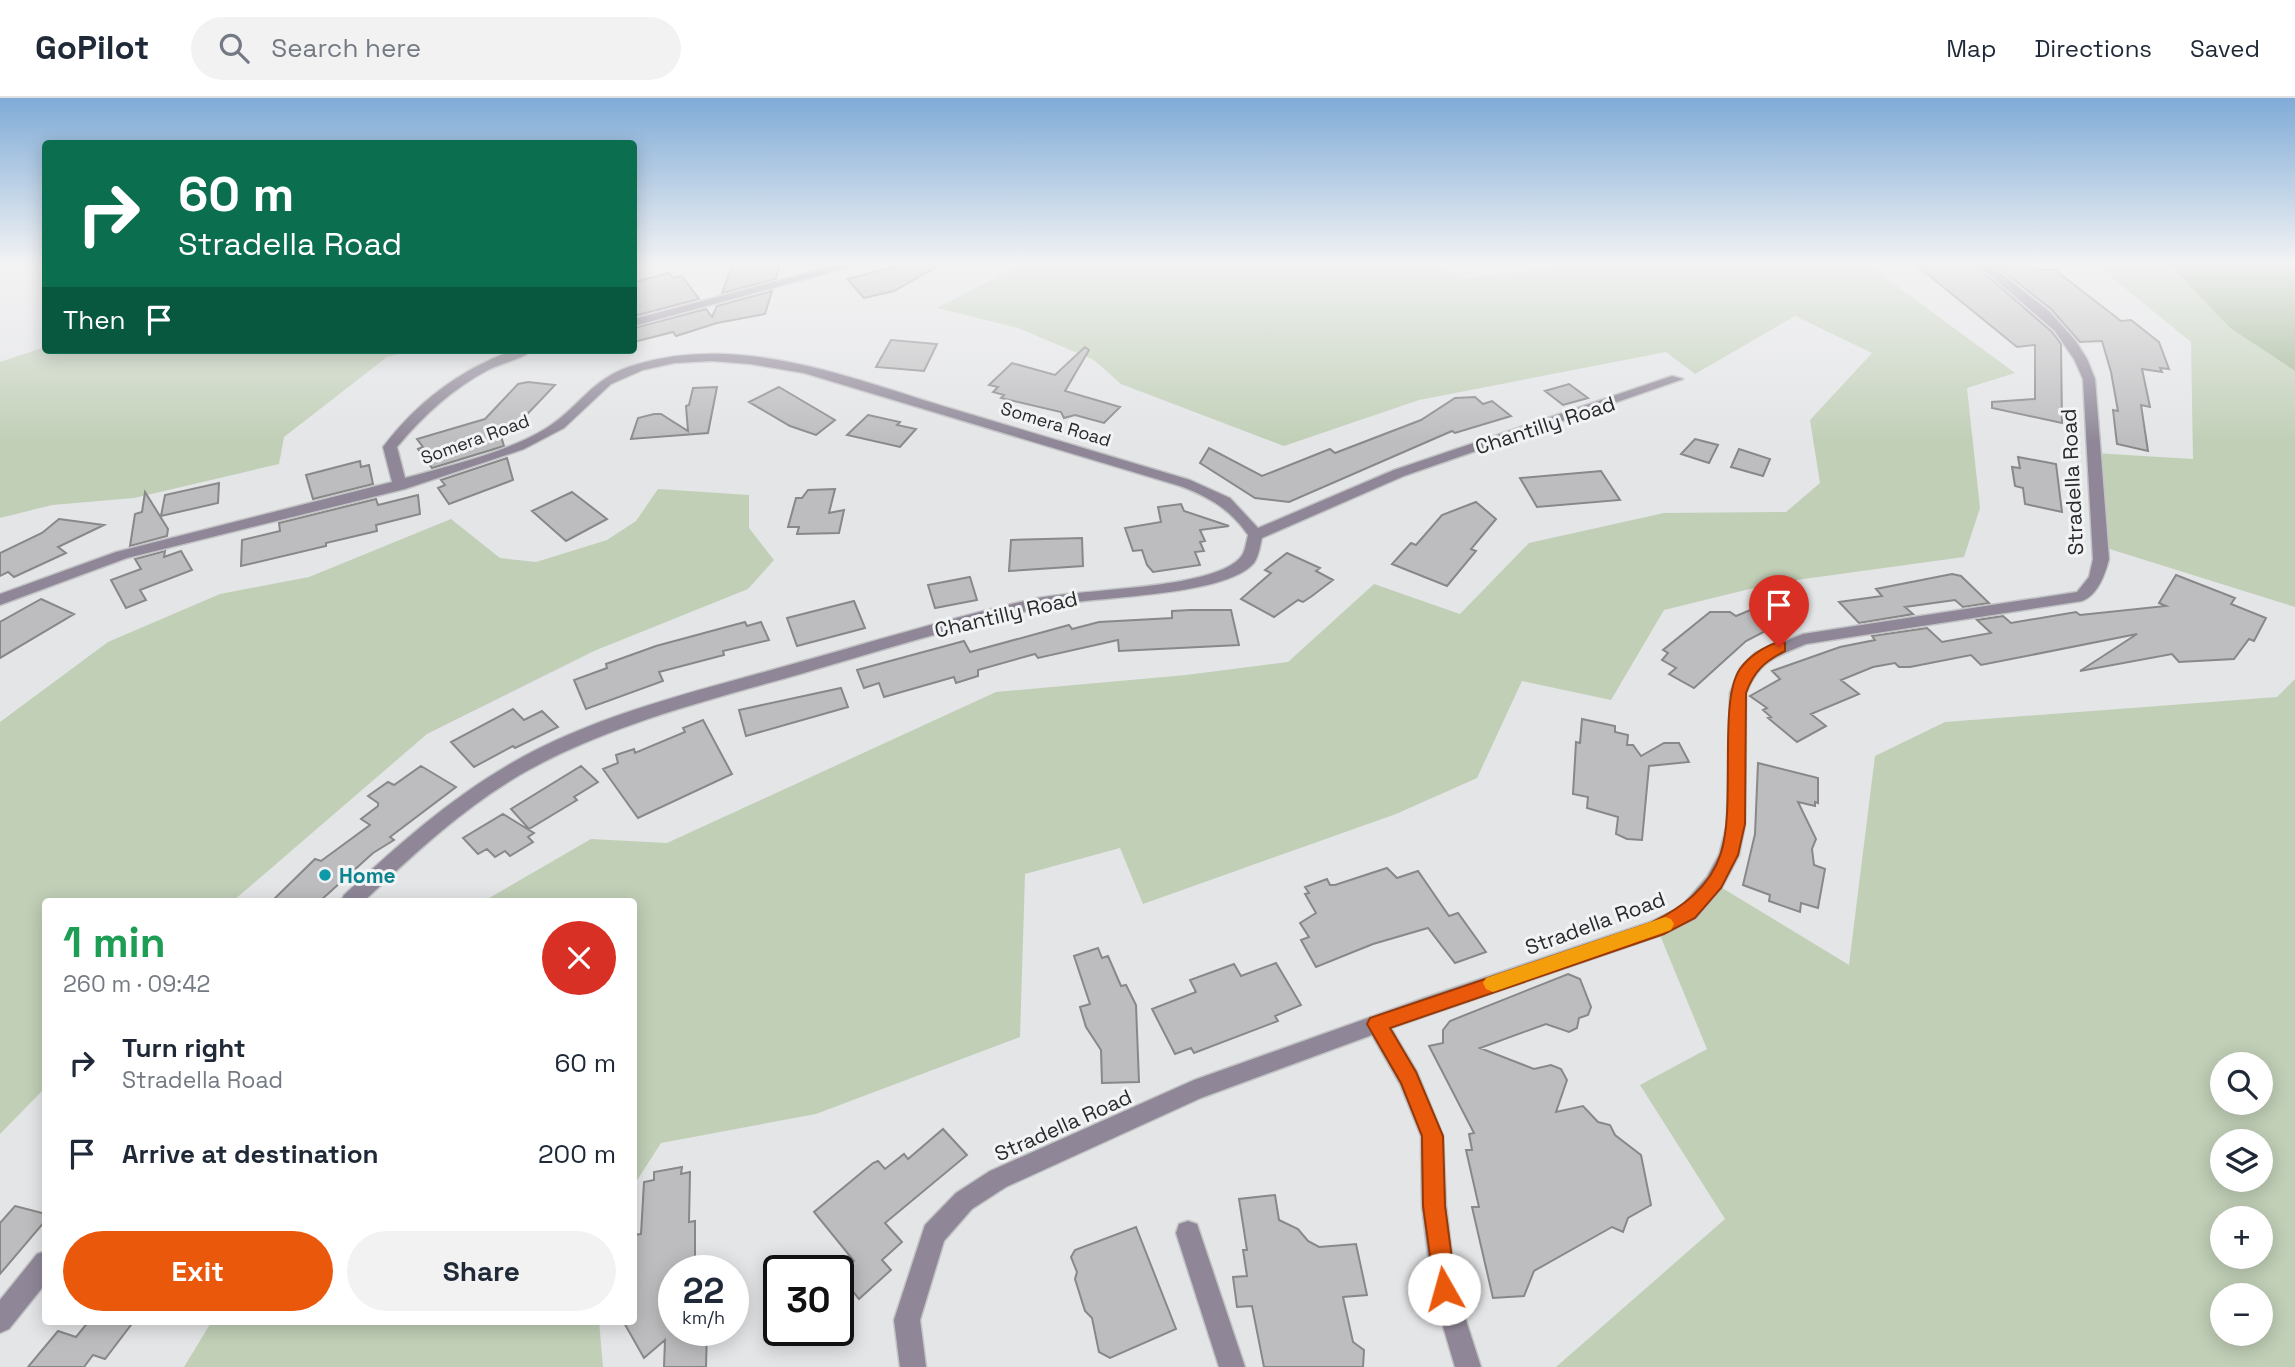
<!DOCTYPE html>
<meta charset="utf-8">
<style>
:root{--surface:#fff;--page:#f2f2f3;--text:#1f2937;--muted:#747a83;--line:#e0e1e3;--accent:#ea580c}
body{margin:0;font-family:"Space Grotesk",sans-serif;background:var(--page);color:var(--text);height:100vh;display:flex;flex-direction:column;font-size:26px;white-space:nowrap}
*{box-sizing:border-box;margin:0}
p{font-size:23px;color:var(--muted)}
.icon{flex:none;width:38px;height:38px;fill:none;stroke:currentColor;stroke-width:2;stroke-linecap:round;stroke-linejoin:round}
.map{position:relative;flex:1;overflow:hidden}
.sheet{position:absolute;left:42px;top:800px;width:595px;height:427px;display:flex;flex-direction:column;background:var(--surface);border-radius:7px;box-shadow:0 4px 18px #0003}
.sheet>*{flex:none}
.hud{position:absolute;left:42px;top:42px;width:595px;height:214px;border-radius:7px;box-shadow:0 4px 18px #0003;background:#0b6e4f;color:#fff;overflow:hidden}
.buttons{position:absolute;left:2210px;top:954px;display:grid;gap:14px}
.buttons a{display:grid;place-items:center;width:63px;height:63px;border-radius:50%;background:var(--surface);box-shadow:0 4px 18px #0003;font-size:35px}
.speed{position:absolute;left:658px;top:1157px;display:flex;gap:14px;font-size:35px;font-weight:700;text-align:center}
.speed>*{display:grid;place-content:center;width:91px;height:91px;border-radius:50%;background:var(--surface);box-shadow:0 4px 18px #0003;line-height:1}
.speed small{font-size:18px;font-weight:400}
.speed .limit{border:4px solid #111;border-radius:10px;background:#fff;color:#111}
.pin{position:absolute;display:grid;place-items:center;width:60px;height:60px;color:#fff;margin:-72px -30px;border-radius:50% 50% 50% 0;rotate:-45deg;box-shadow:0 0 7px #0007}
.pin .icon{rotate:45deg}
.me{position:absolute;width:77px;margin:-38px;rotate:353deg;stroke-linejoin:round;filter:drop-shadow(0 0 5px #0008)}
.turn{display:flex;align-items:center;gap:24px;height:147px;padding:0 21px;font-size:32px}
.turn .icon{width:91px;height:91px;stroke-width:2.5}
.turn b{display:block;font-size:49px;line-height:60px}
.then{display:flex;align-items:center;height:66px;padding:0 21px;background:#0003;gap:14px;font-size:26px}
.round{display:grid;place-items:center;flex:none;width:74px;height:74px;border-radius:37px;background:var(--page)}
.headline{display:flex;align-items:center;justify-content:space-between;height:119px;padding:0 21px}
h1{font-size:42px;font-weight:600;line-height:52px;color:#1e9e55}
.cta{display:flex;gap:14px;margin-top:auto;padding:14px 21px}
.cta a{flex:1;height:80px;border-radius:42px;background:var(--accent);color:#fff;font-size:28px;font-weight:600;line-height:80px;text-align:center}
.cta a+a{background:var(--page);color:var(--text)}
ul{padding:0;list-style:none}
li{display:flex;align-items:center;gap:21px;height:91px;padding:0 21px}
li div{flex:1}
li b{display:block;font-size:26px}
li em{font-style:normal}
header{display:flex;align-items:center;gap:42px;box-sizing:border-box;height:98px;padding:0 35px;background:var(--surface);border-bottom:2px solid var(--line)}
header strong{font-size:33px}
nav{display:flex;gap:38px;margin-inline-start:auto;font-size:24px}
.search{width:490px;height:63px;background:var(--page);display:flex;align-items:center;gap:18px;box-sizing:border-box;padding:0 24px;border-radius:38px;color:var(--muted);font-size:26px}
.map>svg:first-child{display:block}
.green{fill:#c1cfb7;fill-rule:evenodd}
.forest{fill:#9db38e}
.building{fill:#bdbcbe;stroke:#888889;stroke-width:2}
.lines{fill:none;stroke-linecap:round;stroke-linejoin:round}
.minor-casing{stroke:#c2c3c5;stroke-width:3}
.minor{fill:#8f8797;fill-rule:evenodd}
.route{fill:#ea580c;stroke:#983908;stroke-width:2}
.slow{fill:#f59e0b}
.culture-dot{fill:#0f9aa8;stroke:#f1f3f4;stroke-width:2.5}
.labels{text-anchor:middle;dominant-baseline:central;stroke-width:6;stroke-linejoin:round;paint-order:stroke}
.far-street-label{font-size:18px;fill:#292a2a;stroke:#f1f3f4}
.street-label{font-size:21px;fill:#292a2a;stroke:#f1f3f4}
.culture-label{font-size:21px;font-weight:bold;fill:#0d838f;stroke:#f1f3f4;text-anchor:start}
</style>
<header>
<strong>GoPilot</strong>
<div class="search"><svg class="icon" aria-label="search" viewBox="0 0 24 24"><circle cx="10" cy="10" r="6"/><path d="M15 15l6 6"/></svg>Search here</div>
<nav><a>Map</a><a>Directions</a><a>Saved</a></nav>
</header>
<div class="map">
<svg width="2295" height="1269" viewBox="0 0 2295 1269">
<rect width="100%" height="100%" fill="#e4e5e7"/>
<path class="green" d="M1022,166h418l5,6 24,8 112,-14h286l148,109 -48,15 13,120 -16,49 -190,26 -110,27 -53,90 -89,-19 -45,97 -81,36 -253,90 -23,-56 -95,26 -5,163 -204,77 -155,29 -27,42v-284h-150l107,-62 76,4 329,-151 190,-17 102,-13 86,-78 86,30 69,-71 135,-30 122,-1 34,-29 -10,-63 62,-67 -77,-37 -100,58 -29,-22 -247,48 -135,46 -163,-62 -27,-24 -76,-32 -81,-20z
M2095,166h74l61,64 65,43v236l-195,-61 -6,-93 99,6 -2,-117z
M45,249l1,3h370l-29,7 -103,80 -5,27 -145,34 -82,7 -52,13v-156z
M658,391l91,6v33l25,32 -26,29 -154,62 -167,83 -194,167h-187l-1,187 -45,46v-412l108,-80 112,-48 89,-17 142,-58 49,39 36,4 71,-22 29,-19z
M2295,581v688h-739l169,-148 -85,-134 67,-36 -50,-121 57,-45 135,82 26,-209 70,-34 332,-25zM2222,966h39v38h-39zM2222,1043h39v39h-39zM2222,1120h39v38h-39zM2222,1197h39v39h-39z
M212,1223h387l4,46h-419z"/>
<path class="forest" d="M2169,166h126v107l-65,-43z"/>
<path class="building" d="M733,166h47l-4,15 -54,14z
M906,166h35l-47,27 -30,7 -17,-19z
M1915,166h59l78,68 9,12 1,79 -70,-15v-6l43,-3v-54l-18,2z
M1994,166h35l8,6h18l66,51 10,-1 28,22 10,27 -9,-1 2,4 -20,-3 8,38 -9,-2 7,46 -31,-7 -4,-34 5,1 -7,-39 -9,-31 -22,1 -29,-33z
M669,175l4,5 9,-2 17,23 -65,17v-34z
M772,193l-7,23 -48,9 -41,13 -3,-4 -39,10v-14l72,-19 6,8 5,-11z
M891,242l46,4 -13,27 -48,-4z
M1085,249l4,3 -24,41 55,16 -16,16 -29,-8 -11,3 -3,-6 -60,-14 3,-3 -11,-3 5,-5 -9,-2 23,-22 43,12z
M528,284l27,3 -39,41 -16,7 4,13 -72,22 -14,-19 5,-2 -6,-8 68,-20 33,-35z
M1569,286l19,14 -25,7 -18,-14z
M717,289l-9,46 -77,6 7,-21 16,-4h7l27,17 -2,-25 3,-1 4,-17z
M779,289l56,33 -19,15 -26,-9 -41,-24z
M1475,299l8,7 9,-3 19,15 -56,17 -3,-2 -163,71 -34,-4 -55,-35 9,-15 53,28 68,-27 5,4 86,-33 34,-22z
M868,317l32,7 -3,3 19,4 -16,18 -53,-12z
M1695,341l23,6 -9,18 -28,-9z
M1739,351l31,10 -7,17 -32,-9z
M2018,359l38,7 6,48 -37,-8 -2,-16 -8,-2 -3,-19 8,1z
M507,360l6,22 -64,24 -11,-16 7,-3 -4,-5z
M360,363l1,6 8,-2 4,19 -60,15 -7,-24z
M1601,373l19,29 -83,7 -17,-29z
M219,385l-1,20 -57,13 4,-21z
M835,391l-6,24 15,-3 -5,23 -42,1 2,-7h-11l8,-29h6l6,-8z
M145,394l23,37 -1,7 -37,10 5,-32 7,-2z
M572,394l35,27 -41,22 -34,-30z
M418,397l2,19 -44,11 1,6 -51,12v3l-85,20 1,-26 38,-9 -1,-8 97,-24 2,6z
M1476,404l20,17 -25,30 5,2 -29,35 -55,-22 19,-21 5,2 26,-30z
M1181,406l3,7 45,15 -29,4 5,11 -5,1 4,9 -9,1 5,13 -47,7 -6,-7 -5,-15 -9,1 -8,-23 36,-6 -3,-15z
M59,421l45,6 -46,22 8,6 -52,24 -6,-5 -8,4v-23l42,-20z
M1082,440l1,28 -74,5 2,-31z
M165,453l-1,6 17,-6 11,19 -52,20 6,10 -20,8 -15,-28 30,-11 -6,-10z
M1287,455l33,15 -4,3 17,9 -21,16 -9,6 -5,-2 -24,17 -33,-18 30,-26 -6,-3z
M1952,476l9,2 28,27 -26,4 -8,-7 -50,7 8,7 -54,9 -20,-21 43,-6 -6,-7z
M2176,477l59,23 -4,6 35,14 -12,23 -5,-2 -15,20 -55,3 -7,-8 -92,17 57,-37 -156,31 -10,-10 -61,12h-11l-4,-4 -22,4 -32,13 18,14 -48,20 15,12 -29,16 -29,-24 3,-1 -8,-7 4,-2 -17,-12 30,-17 -8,-8 68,-24 35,-7 -3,-4 55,-8 15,14 49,-9 -14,-13 26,-4 8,7 65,-11 4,3 86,-9 -7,-3z
M970,479l7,23 -42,8 -7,-23z
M41,501l33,15 -74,44v-36z
M854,503l11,27 -68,18 -10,-28z
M1753,511l22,17 -29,15 -52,47 -25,-14 7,-6 -14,-8 6,-7 -5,-3 47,-38h20l6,4z
M1190,512h41l8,35 -120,6 -1,-11 -80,18 -3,-4 -57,16v6l-22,7 -2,-6 -70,20 -5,-14 -15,5 -7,-18 107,-29 6,11 99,-27 3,4 27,-7 73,-4v-7z
M745,524l2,4 14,-4 8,18 -46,11 1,4 -65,17 4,9 -77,28 -12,-29 33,-12 -1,-4 50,-18z
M841,590l7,19 -102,29 -7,-26z
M513,611l11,11 18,-9 16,16 -43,21 -2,-2 -39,21 -23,-25z
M1582,621l33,7v6l13,3 -1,10h6l8,11 23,-13h15l10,19 -40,4 -7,74 -15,-1 -11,-5 2,-17 -31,-9 1,-11 -15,-3 3,-52 4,1z
M703,622l29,54 -94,44 -35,-49 15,-6 -2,-8 18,-6 1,4 50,-21 -2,-4z
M1758,665l60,15v25l-3,-1v4l-17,-4 18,37 -4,10 2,16 11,4 -7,39 -17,-5 -1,9 -31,-11 1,-6 -27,-10 12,-51z
M421,668l35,21 -66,50 4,3 -21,13 -53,48h-48l43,-42 6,2 49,-36 -9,-6 17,-13v-3l-10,-7 20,-14 6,3z
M581,668l17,16 -24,15 3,3 -48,29 -18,-20z
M503,716l31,19 -6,4 5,5 -23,14 -5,-5 -10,6 -8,-8 -9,5 -15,-16z
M1387,770l10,10 21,-7 31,45 9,-3 28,39 -31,11 -27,-35 -55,16 -57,23 -15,-27 8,-3 -9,-14 16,-10 -11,-19 4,-1 -4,-6 22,-8 3,6h5z
M1098,850l4,10 6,-2 13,30 5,-1 10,20 3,77 -37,1 -1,-33 -15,-23 -6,-20 10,-3 -16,-48z
M1276,865l25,42 -26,11 3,5 -84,32 -3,-5 -16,6 -23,-45 44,-17 -6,-12 44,-16 7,12z
M1568,876l12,5 11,28 -3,8 -9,3 -2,10 -8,4 -23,-8 -66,24 54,21 17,-4 10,4 6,11 -11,32 27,-6 15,16 12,3 5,10 26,20 10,50 -23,13 -5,14 -11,-5 -78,44 -10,25 -31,2 -21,-91h7l-13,-57h6l-3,-16 5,-1 -45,-87 14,-3v-13l7,-9z
M943,1031l24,26 -82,68 17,19 -20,18 9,10 -32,29 -20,-25 15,-13 -40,-49 59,-49 5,-2 7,8 19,-15 4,5z
M682,1069l-1,7 9,-2 -1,50 6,-1v49h-21v60h33l-1,37h-42l1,-27 -21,18 -21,-37h11v-86l7,-1 3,-52 10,-2v-8z
M1275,1097l4,25 19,9 10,12 11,6 37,-3 11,51 -24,2 10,45 11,8 -1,17h-99l-12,-61 -15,1 -4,-30 14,-1 -4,-26h4l-8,-51z
M15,1108l31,8v6l-46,54v-51z
M1136,1129l40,102 -66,29 -11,-6 -7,-34 -7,-7 -10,-32 2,-7 -6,-15 4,-7z
M89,1223h45l-29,38 -12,-4 -9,12h-56l30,-36 18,6z"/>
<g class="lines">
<defs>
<path id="minor" d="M841,166h19l-226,62v-7z
M1977,166h12l60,47 26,29 12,19 8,20 14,180c-4,16 -11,36 -27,42l-276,43c-30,13 -47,16 -60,49l-1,131 -6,31 -18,34 -26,30 -31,15 -273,94 26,44 26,64 3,70 10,83 25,78h-26l-23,-78 -10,-83 -1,-70 -21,-52 -28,-49 -171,63 -195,89 -34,22 -28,32 -24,79 6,47h-26l-6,-47 31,-95 31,-32 34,-22 204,-91 230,-82 226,-76 31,-15 26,-30 12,-22 8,-31 3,-131 10,-25 15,-15 48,-19 274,-42 12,-15 4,-18 -10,-180 -9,-20 -20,-29z
M515,252h18c-11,9 -31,13 -45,20 -36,19 -65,46 -91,77l8,31c44,-12 102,-26 140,-49 36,-22 45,-51 90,-64 107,-33 219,15 321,45 78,23 156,47 234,70l40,18 28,30 136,-58 278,-94 11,3 -279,97 -142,62c-2,8 -3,18 -8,25 -29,34 -159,33 -205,43 -83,18 -164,43 -245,67 -95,27 -193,51 -279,99 -61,35 -111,82 -161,129h-23l3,-6c52,-48 104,-95 166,-131 86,-50 188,-73 283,-100 82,-23 163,-48 245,-66 46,-9 171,-9 201,-39 6,-5 7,-16 9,-24 -18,-26 -39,-38 -68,-49l-376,-113 -54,-9 -38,-3 -38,2 -31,7 -32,14 -47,44 -40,21 -119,40 -278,69 -127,47v-11l116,-42 276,-70 -9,-35c34,-45 79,-79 132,-97z
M1188,1123l9,3 3,9 45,134h-26l-43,-134 3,-9z
M46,1153v32l-37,46 -9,4v-33l37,-46z"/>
</defs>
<use href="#minor" class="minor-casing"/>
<use href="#minor" class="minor"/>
</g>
<linearGradient id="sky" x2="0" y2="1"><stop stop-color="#7fabd7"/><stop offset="0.48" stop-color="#f3f3f4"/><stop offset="1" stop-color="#f3f3f4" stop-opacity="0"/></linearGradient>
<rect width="2295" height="344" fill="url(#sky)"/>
<path class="route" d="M1779,544l6,1v8c-21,11 -31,20 -39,42l-1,131 -7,31 -17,33 -26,30 -31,16 -274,94 26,44 27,64 2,70 11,83 -4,8 -8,3 -8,-3 -13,-91 -1,-70 -21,-53 -34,-59 3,-6 281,-95c30,-15 59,-35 70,-70 15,-46 -3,-153 19,-184 9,-13 25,-23 39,-27z"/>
<path class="slow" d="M1665,819l6,2 3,5 -3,6 -178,62 -7,-3 -3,-6 3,-5z"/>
<circle class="culture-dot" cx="325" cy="777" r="7"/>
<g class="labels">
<g class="far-street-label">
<text transform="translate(1056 326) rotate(17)">Somera Road</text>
<text transform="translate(475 341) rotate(-20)">Somera Road</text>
</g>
<g class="street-label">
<text transform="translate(1545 327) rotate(-18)">Chantilly Road</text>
<text transform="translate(2072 384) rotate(-93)">Stradella Road</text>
<text transform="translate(1006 516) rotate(-13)">Chantilly Road</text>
<text transform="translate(1595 825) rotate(-20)">Stradella Road</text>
<text transform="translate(1063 1027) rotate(-24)">Stradella Road</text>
</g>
<g class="culture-label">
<text x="339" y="777">Home</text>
</g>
</g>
</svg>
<div class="buttons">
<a><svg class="icon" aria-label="search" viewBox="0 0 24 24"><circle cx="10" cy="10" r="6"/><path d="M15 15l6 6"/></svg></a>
<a><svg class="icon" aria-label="layers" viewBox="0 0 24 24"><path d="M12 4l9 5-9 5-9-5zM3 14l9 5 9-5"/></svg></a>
<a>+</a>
<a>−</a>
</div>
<div class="speed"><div>22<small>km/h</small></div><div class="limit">30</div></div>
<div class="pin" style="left:1779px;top:549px;background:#d93025"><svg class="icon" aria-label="arrive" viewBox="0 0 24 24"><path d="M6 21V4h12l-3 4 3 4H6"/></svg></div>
<svg class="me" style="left:1444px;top:1191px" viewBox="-20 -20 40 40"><circle r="19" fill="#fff"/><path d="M0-13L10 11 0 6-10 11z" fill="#ea580c"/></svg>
<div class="hud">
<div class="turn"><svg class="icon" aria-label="right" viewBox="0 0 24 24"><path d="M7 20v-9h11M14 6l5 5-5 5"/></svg><div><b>60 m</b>Stradella Road</div></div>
<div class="then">Then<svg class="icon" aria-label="arrive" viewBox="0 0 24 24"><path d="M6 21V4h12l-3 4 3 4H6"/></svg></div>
</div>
<section class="sheet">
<div class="headline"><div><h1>1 min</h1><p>260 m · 09:42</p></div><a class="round" style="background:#d93025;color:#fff"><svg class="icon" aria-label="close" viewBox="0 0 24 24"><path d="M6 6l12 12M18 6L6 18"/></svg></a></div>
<ul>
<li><svg class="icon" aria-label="right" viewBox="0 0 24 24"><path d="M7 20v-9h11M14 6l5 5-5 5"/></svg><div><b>Turn right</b><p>Stradella Road</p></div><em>60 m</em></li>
<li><svg class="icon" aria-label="arrive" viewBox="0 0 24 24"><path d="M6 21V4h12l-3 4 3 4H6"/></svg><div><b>Arrive at destination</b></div><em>200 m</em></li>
</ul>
<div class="cta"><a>Exit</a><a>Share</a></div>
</section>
</div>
